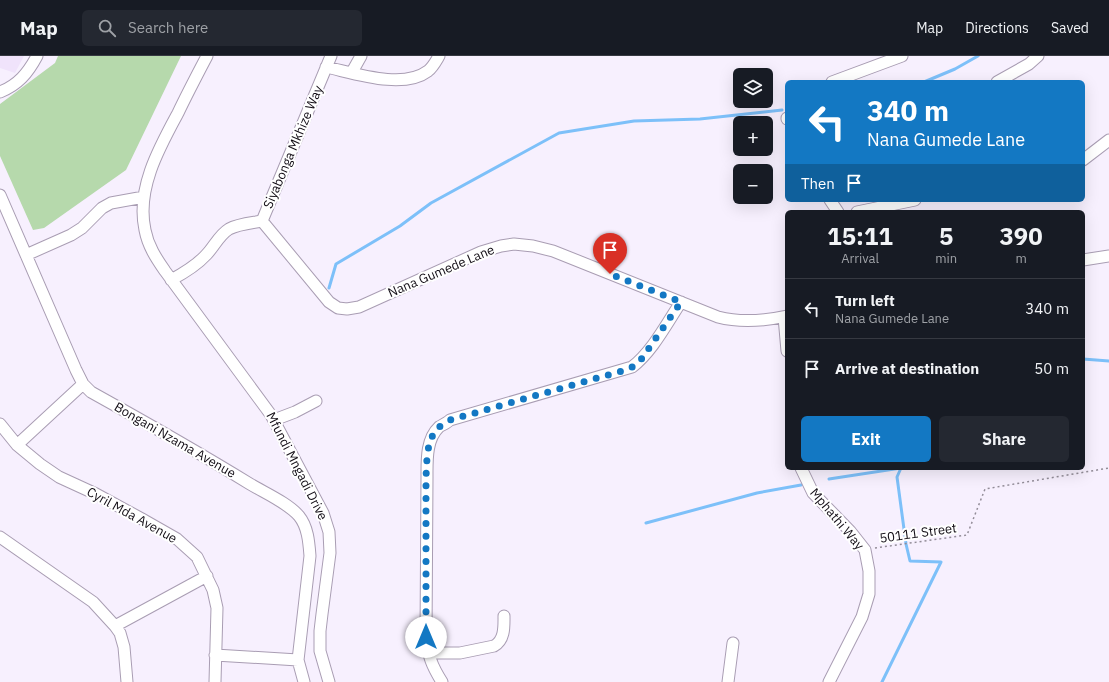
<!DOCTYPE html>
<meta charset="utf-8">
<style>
:root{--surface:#171b24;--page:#242831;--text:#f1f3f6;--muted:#9ea1a6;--line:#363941;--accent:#1378c3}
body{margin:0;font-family:"IBM Plex Sans",sans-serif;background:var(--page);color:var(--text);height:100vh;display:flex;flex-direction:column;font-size:15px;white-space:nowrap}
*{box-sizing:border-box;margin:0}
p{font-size:13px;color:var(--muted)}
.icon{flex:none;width:22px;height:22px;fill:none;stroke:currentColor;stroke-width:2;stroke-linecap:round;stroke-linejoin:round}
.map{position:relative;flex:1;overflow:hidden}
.sheet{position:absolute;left:785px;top:154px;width:300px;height:260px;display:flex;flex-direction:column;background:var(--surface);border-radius:6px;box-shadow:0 4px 16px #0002}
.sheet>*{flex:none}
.guide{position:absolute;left:785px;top:24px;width:300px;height:122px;border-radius:6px;box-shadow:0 4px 16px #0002;background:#1378c3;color:#fff;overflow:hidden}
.controls{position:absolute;left:733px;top:12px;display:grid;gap:8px}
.controls a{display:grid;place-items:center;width:40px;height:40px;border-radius:6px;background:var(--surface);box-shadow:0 4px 16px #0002;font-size:20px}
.pin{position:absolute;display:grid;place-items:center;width:34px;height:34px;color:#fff;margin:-41px -17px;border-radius:50% 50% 50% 0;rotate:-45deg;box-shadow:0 0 4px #0007}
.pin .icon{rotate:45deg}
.me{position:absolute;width:44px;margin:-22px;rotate:0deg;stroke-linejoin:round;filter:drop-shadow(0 0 3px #0008)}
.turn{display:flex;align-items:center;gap:14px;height:84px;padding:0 16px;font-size:18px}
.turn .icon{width:52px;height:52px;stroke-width:2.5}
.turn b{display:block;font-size:28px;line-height:34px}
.then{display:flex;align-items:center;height:38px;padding:0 16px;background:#0003;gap:8px;font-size:15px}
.eta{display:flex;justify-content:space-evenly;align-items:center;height:68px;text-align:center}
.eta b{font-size:24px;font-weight:800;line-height:28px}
.primary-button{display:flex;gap:8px;margin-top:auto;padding:8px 16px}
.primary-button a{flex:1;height:46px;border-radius:6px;background:var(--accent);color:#fff;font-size:16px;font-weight:800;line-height:46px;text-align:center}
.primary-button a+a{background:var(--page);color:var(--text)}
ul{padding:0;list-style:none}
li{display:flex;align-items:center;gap:12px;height:60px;padding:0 16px;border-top:1px solid var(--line)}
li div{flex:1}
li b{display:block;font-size:15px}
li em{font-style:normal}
header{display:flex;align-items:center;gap:24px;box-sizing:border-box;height:56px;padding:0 20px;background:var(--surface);border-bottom:1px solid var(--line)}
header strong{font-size:19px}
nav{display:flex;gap:22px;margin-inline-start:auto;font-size:14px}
.search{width:280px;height:36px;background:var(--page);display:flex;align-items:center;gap:10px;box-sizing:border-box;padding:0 14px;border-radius:6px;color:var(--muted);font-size:15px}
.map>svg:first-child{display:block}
.built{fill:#f0e3fb}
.pitch{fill:#b6d9ac}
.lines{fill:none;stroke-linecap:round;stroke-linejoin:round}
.stream{stroke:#7dc0f9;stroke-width:3}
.minor-casing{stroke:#a99db3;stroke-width:13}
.path{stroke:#928c97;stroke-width:1.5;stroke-dasharray:2 3;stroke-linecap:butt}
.minor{stroke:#fff;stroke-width:11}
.route{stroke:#1378c3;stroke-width:7;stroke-dasharray:0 12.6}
.labels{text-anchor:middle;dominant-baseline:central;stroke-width:4;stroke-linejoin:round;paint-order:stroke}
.street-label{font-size:13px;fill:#110c14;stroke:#fff}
</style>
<header>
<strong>Map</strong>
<div class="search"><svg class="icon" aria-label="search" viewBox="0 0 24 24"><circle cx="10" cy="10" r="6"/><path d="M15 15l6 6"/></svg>Search here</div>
<nav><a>Map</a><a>Directions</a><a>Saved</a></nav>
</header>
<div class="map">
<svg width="1109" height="626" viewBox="0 0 1109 626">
<rect width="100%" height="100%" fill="#f7f0fe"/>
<path class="built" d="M0,0h24l-9,17 -15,-5z"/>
<path class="pitch" d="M58,0h123l-55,114 -82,58 -11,2 -33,-74v-52l55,-41z"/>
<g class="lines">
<path class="stream" d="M924,26l31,-13 23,-13
M329,232l7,-24 64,-38 31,-23 128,-70 75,-12 66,-2 82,-9
M1083,303l26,2
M829,423l72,-11
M646,467l111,-30 44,-8
M882,626l59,-120 -31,-1 -4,-17 -9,-67 4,-9"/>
<defs>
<path id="minor" d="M207,0c-10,19 -20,38 -29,57 -19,35 -42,76 -33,117 3,16 11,28 20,41l106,144 52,98 6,19 1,21 -8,61 -2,17v20l9,31
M326,11c28,6 77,23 102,4 5,-4 8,-10 11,-15
M352,16l9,-16
M832,26l70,-26
M997,26l32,-18 9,-8
M0,36c18,-7 28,-19 37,-36
M787,62v1
M1083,104l26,-20
M0,139l76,175 7,14 8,8c54,30 107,60 159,92 15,9 38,19 49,32 9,11 10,27 11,40l-12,104 6,22
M830,144l8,12
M857,156l58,-12
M262,165l67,81 9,6 9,1 12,-2 122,-55 20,-6 13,-2 19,2 20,5 165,66c23,6 46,4 69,-1
M262,165l69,-165
M26,199l45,-20 11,-7 20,-20 9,-5 33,-6
M1083,204l26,-4
M171,224c13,-7 25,-14 35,-25 8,-8 13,-20 23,-26 9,-5 22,-6 33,-8
M784,261l3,34
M274,364l21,-8 21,-11
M0,368l17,21 23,19 19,13 37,17 46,25 35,20 20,18 16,33 4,18 -2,74
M17,389l66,-61
M801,412l12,25 37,38 15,19 4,21v23l-7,23 -33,65
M0,481l93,65 22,24 5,7 4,14 3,35
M115,570l92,-50
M428,597h32l34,-7c11,-6 10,-20 10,-30
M215,599l83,5
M442,626c-10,-16 -14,-26 -16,-45l1,-160c0,-16 -1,-38 12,-50 3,-2 8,-4 11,-7l182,-53c20,-15 35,-44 49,-65
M728,626l5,-39"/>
</defs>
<use href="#minor" class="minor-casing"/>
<path class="path" d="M875,492l92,-13 18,-46 124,-21"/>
<use href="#minor" class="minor"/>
</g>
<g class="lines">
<path class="route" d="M426,581v-160c1,-16 0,-38 13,-50 3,-2 8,-5 11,-7l172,-49 10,-4 8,-6 41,-59 -71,-28"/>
</g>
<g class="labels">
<g class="street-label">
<text transform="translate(293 91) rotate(-67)">Siyabonga Mkhize Way</text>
<text transform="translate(441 215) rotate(-23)">Nana Gumede Lane</text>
<text transform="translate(175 384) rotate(30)">Bongani Nzama Avenue</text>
<text transform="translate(297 410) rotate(63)">Mfundi Mngadi Drive</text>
<text transform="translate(132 459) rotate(29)">Cyril Mda Avenue</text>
<text transform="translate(837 463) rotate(50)">Mphathi Way</text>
<text transform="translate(918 477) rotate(-8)">50111 Street</text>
</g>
</g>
</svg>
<div class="controls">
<a><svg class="icon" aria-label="layers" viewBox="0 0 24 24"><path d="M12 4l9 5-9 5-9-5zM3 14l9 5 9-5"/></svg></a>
<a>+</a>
<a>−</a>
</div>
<div class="pin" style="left:610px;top:218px;background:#d93025"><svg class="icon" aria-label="arrive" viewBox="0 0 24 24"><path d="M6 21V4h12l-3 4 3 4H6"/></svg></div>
<svg class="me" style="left:426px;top:581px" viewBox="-20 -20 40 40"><circle r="19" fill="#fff"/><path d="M0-13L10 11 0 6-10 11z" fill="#1378c3"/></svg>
<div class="guide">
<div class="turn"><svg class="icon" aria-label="left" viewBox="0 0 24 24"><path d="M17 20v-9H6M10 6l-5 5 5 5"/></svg><div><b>340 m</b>Nana Gumede Lane</div></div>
<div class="then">Then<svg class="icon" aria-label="arrive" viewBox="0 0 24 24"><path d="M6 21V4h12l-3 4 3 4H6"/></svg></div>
</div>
<section class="sheet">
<div class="eta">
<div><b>15:11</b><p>Arrival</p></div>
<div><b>5</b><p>min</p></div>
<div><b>390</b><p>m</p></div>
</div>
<ul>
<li><svg class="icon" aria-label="left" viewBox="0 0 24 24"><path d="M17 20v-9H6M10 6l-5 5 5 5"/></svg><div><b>Turn left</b><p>Nana Gumede Lane</p></div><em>340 m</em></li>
<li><svg class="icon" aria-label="arrive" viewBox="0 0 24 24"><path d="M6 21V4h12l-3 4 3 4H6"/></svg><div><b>Arrive at destination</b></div><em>50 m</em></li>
</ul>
<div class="primary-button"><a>Exit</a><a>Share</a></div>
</section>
</div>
